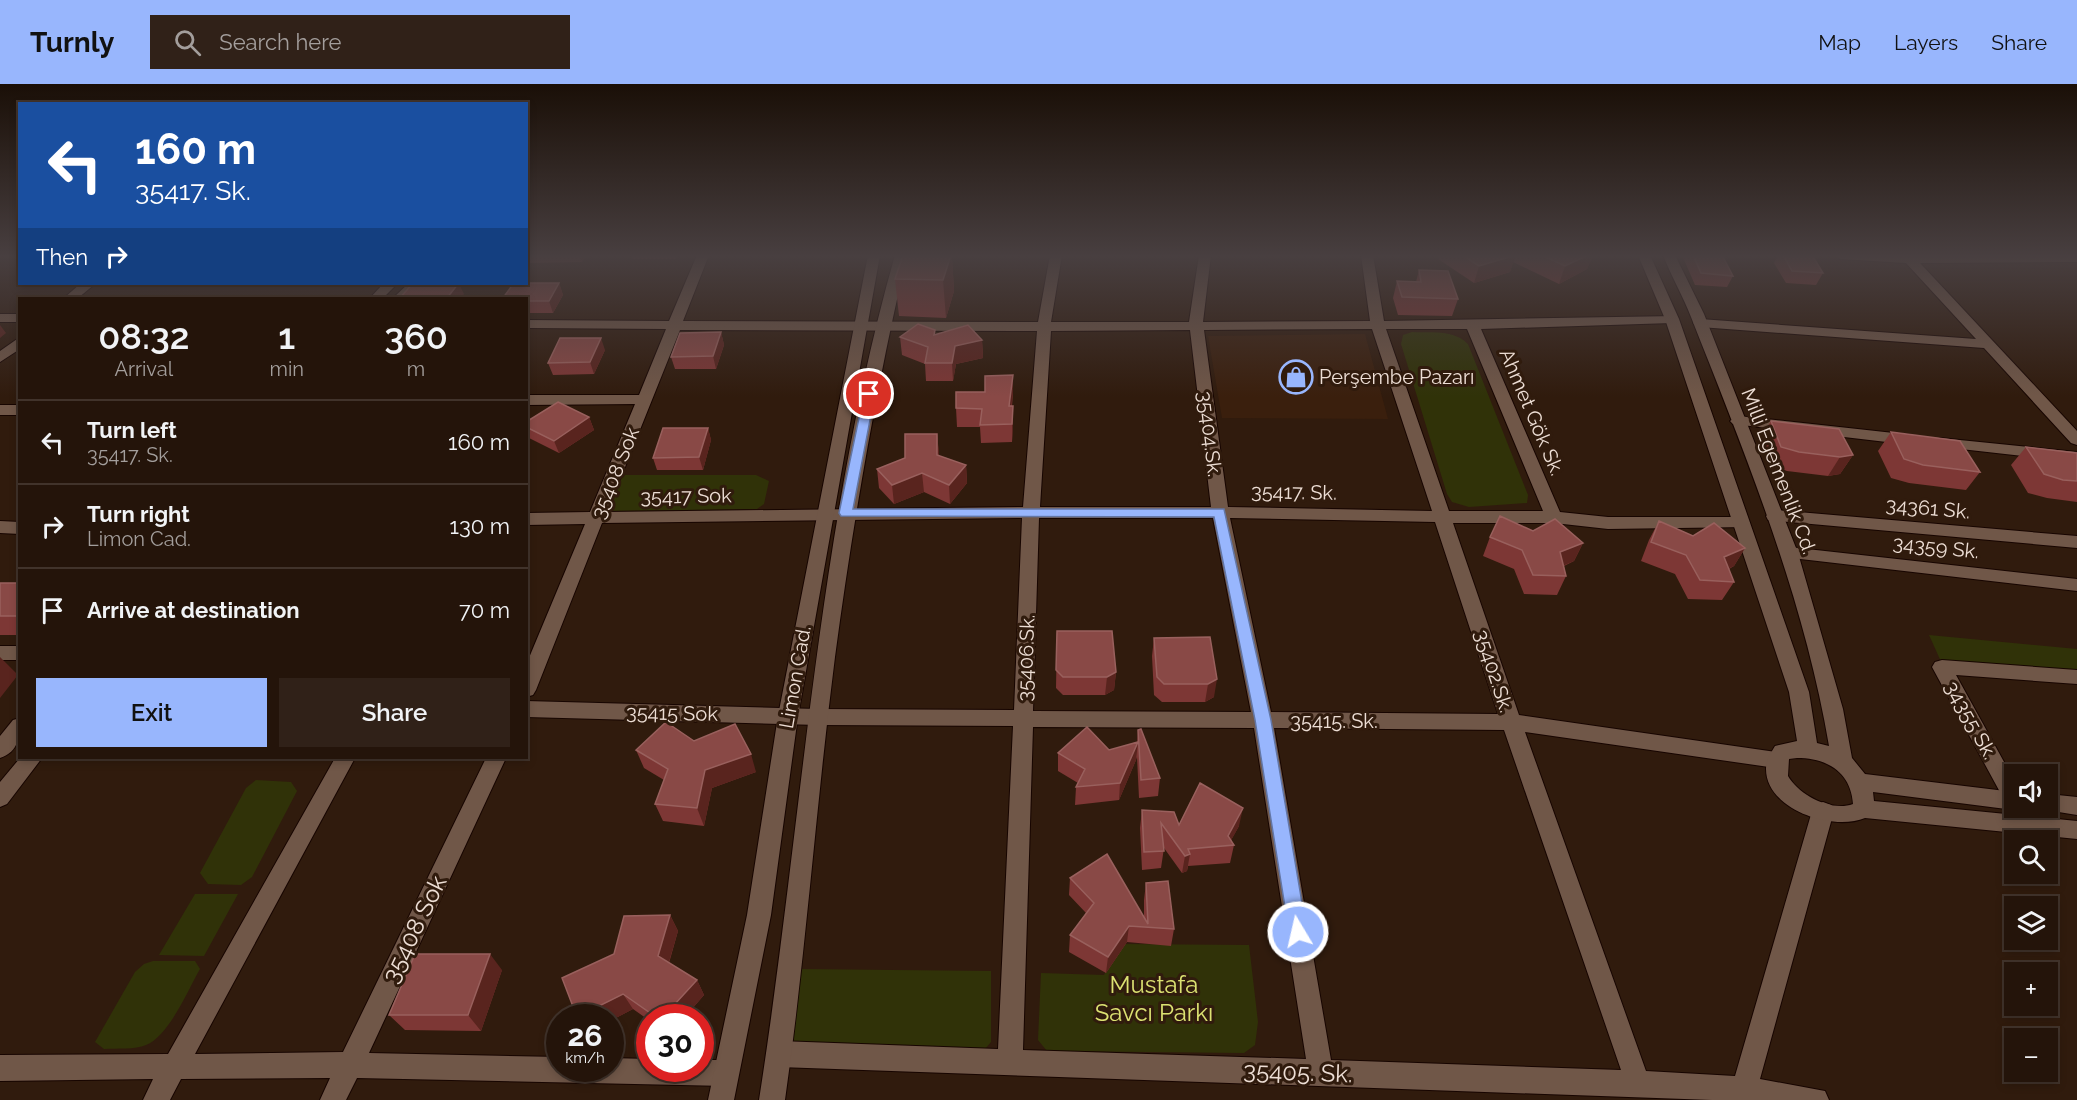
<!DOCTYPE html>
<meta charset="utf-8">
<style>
:root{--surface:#24140a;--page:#302118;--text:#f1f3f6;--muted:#a39e9c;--line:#41332b;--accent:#98b6fd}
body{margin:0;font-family:Raleway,sans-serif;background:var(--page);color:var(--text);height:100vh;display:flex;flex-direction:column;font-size:22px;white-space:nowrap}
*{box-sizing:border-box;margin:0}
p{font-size:20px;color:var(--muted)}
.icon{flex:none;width:33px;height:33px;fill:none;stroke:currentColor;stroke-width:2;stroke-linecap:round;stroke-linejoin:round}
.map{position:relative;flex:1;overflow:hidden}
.panel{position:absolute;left:18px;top:213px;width:510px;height:462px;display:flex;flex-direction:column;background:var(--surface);border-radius:0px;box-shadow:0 3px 9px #0003,0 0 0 2px var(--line)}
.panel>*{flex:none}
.banner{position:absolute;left:18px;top:18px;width:510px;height:183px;border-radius:0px;box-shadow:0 3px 9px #0003,0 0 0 2px var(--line);background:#1a4fa0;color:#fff;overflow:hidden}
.tools{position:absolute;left:2004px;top:680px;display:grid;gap:12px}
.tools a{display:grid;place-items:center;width:54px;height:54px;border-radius:0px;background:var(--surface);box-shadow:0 3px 9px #0003,0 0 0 2px var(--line);font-size:30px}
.speed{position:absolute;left:546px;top:920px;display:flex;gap:12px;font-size:30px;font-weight:700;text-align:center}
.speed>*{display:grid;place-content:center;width:78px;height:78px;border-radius:50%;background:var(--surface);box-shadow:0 3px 9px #0003,0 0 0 2px var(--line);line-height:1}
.speed small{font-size:15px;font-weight:400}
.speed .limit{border:9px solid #d22;background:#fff;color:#111}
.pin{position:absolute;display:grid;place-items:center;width:51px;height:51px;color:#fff;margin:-26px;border:3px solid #fff;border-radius:50%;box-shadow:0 2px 6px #0007}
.me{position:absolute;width:66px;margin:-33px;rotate:351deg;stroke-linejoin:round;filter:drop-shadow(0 0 4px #0008)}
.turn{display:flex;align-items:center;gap:21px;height:126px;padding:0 18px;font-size:27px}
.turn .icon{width:78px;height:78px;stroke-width:2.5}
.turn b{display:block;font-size:42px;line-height:51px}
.then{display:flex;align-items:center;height:57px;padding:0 18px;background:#0003;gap:12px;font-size:22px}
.eta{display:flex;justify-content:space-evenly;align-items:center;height:102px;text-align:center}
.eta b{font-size:36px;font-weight:600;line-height:42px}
.button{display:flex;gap:12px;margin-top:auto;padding:12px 18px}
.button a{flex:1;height:69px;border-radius:0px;background:var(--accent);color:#111;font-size:24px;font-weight:600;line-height:69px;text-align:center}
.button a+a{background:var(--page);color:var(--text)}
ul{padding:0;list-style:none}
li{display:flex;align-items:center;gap:18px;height:84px;padding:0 18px;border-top:2px solid var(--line)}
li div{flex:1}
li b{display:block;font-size:22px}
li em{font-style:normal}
header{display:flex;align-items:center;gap:36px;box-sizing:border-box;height:84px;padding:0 30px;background:var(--accent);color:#111}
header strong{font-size:28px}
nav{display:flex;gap:33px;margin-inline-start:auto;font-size:21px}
.search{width:420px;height:54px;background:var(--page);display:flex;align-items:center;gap:15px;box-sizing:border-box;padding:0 21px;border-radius:0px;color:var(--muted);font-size:22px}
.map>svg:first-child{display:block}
.built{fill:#3a1f0d}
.green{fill:#303208}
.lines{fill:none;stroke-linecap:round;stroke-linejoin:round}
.street-casing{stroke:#170500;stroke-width:2}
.secondary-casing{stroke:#170500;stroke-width:2}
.street{fill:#705748;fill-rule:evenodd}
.secondary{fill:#705748;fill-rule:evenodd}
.wall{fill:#7d3735}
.shaded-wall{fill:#59241e}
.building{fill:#894946;stroke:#99605d;stroke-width:1.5}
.route{fill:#98b6fd;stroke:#6376a4;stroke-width:1.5}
.labels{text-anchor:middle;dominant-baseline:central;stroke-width:6;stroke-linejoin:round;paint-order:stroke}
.poi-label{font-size:20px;fill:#edded5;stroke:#301b0d;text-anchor:start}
.street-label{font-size:20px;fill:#edded5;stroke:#301b0d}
.near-street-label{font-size:24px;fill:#edded5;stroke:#301b0d}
.near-park-label{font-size:24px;fill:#dce272;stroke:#301b0d}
</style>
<header>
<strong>Turnly</strong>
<div class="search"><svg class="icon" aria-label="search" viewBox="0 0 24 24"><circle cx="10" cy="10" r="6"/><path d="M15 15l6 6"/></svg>Search here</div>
<nav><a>Map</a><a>Layers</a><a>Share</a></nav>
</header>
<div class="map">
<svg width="2077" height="1016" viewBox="0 0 2077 1016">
<rect width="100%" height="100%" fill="#301b0d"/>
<path class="built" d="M1365,250l23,85 -166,-1 -14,-82z"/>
<path class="green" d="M1412,248c19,1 42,-3 56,12l60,151 -1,8 -58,4 -17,-5 -5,-8 -46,-150 2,-9z
M625,391h131l13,6 -5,23 -7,5 -147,2 -6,-5 13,-28z
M1929,551l148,14v26l-134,-9z
M256,696l35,2 6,9 -45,86 -11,8 -33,-1 -8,-11 46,-85z
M195,810h43l-34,62 -45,-1z
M1120,860l129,1 9,77 -3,23 -11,8 -197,-2 -9,-11 3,-67 63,2z
M153,877h42l5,8c-12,21 -31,67 -54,76 -11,5 -29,3 -42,4l-9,-7 40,-70 9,-8z
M797,885l194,2v71l-12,14 -190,-13z"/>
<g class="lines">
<defs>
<path id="street" d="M697,171h12l-26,66 355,1 12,-67h12l-11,67h138l10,-67h12l-8,67 167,-1 -9,-66h12l11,66 293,-5v6l-5,1 -191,6 79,183 48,5h134l8,6 -2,4 -140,2 -54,-6h-101l66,192 257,37 7,2 3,6 -3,6 -7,2 -251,-36 121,339 89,5 77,-265 3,-6 8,-3 8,3 3,6 -74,268 65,12 4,9h-117l-933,-33 -9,-4 -4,-9 4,-9 9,-4 219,8 15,-323 -195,-1 -292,-8v-16l292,8 196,1 8,-192 -420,5 -66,167 -3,5 -7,2v-32l59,-141 -59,1v-12l64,-1 45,-108 -109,1v-10h113l27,-66 -140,-1v-8l143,1zM1372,245l60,182 -204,-4 -24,-177zM1386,245h81l76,182h-94zM680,246l357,1 -14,176 -416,5zM1190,246l21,177h-171l11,-176zM1039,434h174l38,194 -218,-1zM1230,434l205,4 63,192 -227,-2zM1033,643l221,1 52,331 -283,-9zM1274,644l230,2 117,340 -290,-10z
M1834,171h243v7l-157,1 157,168v14l-6,-2 -87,-95 -284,-21 -7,-4 7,-4 276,20 -70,-76 -66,-4z
M80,200h15l-17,14h-14z
M0,230h20v8h-20z
M20,253v12l-20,13v-11z
M0,321h20v10h-20z
M1738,332l174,19 8,5 -8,5 -179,-21 -3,-3z
M1940,354l137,14v10l-143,-16 -2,-3z
M1774,426l303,26v12l-309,-28 -2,-4z
M0,437l20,1v12l-20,-1z
M1789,463l288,32v12l-294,-34 -3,-4 3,-4z
M0,562h20v14h-20z
M1942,576l135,10v14l-121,-9 58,105v27h3l-10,-2 -75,-138 3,-5z
M335,674h20l-160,296 148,-2 143,-294h20l-137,295 191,4v11h50v-10l40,1v9h50v-8h26l9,4 4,9 -4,9 -9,4 -369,-8 -11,22h-26l10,-22 -149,1 -11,21h-27l10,-21 -153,2v-26l168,-1z"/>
<path id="secondary" d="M868,171h12l-82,461 -27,199 -37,185h-26l39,-185 31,-199z
M895,171h12c-31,133 -54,267 -72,402 -19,148 -29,296 -50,443h-26c44,-282 58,-570 136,-845z
M1638,171h12l29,64 130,373 8,51 12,3c-25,-148 -83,-290 -138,-429 -8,-21 -20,-41 -28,-62h12l29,59 94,239 45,156 9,49 13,16 149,18v15h8l-8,3 -141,-18 1,9 203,20v18l-212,-21c-33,14 -100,-9 -99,-50 0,-8 5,-15 9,-22l22,-5 -8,-49 -124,-373zM1797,674c30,0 54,14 56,46 -22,8 -54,-9 -65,-28l1,-17z
M383,200h14l-14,14h-13z
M408,200h14l-16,14h-13z
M20,634c0,18 -1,34 -20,40v-22l13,-16z
M20,674h22l-35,46 -7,3v-25z
M2048,710l29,3v18l-37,-6 -1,-2h9z"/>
</defs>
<use href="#street" class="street-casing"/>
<use href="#secondary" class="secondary-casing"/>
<use href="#street" class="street"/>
<use href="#secondary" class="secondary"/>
</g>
<path class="wall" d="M526,171h61l-5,7 -56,1z
M631,171h47l-2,4h-44z
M903,171h50l-1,2 2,34 -8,27 -47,-2 -4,-37z
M999,171h47l-1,2z
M1439,171h154l-6,14 -28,15 -46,-22 -3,10 -36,11 -36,-24z
M1682,171h40l11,21 -6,11 -32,-2z
M1778,171h34l11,18 -7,12 -30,-2 -12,-20z
M1419,186l39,29 -6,17 -54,-1 -5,-17 4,-17 19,1z
M559,199l4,12 -10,18h-27v-15z
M721,248l3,13 -8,24h-41l-4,-12z
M936,251l46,5 1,18 -27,6 -3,17h-27l-1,-17 -23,-9 -2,-18z
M605,266l-11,24 -41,1 -5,-12z
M1013,291v18l-1,13 1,18 -1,18 -31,1 -1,-16h-23l-1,-19z
M589,333l5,13 -35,23 -32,-16 -1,-2v-13z
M1771,337l82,34 -13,19 -12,2 -41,-5 -17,-5 -10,-27z
M708,344l3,12 -8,30h-46l-4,-12z
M1891,348l89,40 -14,18 -57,-7 -18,-5 -13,-27z
M937,350l2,22 27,9 1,18 -17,21 -26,-12 -30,12 -15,-16 -2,-19 28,-11z
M2026,363l51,6v49l-30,-4 -19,-5 -17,-28z
M1659,437l34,15 52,12 -11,18 -5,3 5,13 -12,18 -34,-1 -13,-25 -34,-13 8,-21z
M1533,447l50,12 -9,18 -10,5 2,10 -9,19 -33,-1 -10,-25 -31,-13 7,-19z
M0,499h20v52h-20z
M1057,547l59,41 -2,18 -9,5h-42l-7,-7z
M1210,553l4,60 -9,5h-43l-8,-7 -2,-39 2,-18z
M1138,646l22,48 -2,18 -19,2 -2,-41 -1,3 -17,40 -44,5 1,-18 2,-4 -20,-12v-18l51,-3 28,-7z
M694,657l62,31 -44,16 -8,38 -41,-5 -8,-17 9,-24 -20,-12 -8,-18z
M1142,726l37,15 60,1 -8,14 3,5 -4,18 -42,3 -1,5 -5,2 -18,-25 -3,20 -19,2 -2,-42z
M1070,794l74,40v-18l2,-17 28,46 -3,17 -44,-4 -21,31 -37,-21 1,-17 16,-22 -17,-18z
M670,831l8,16 -9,32 28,17 7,15 -19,22h-35v4l-17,-12 -23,12 4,-67z
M502,886l-21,61 -76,-1 -16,-15z"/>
<path class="shaded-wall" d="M580,171h7l-5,7z
M937,171h16l-1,2 2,34 -8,27 -3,-38z
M1516,171l-6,17 -36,11 5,-17z
M1588,171h5l-6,14 -28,15 6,-18z
M559,199l4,12 -10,18 -4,-12z
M458,200h1l5,10 -3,4h-14z
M0,241l6,8 -6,5z
M721,248l3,13 -8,24 -3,-13z
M601,254l4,12 -11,24 -4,-12z
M982,256l1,18 -27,6 -3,17 -1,-18 3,-17z
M1013,291v18l-4,31v-18z
M1013,322v18l-1,18v-18z
M589,333l5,13 -35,23 -5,-12z
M708,344l3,12 -8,30 -4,-13z
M937,350l2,18 -1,21 -1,-18z
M1853,371l-13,19 -12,2 12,-19z
M966,381l1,18 -17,21 -1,-19z
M922,389l2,19 -30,12 -2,-19z
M1583,459l-9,18 -23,10 9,-19z
M1745,464l-11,18 -21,10 11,-19z
M0,573l18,18 -18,23z
M1116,588l-2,18 -9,5 2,-18z
M1217,595l-3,18 -9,5 3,-18z
M1138,658l-2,18 -17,40 1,-17z
M751,670l5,18 -44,16 -8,38 -7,-18 8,-38z
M1243,724l-4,18 -11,20v-10z
M1190,770l-3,17 -5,2 3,-17z
M670,831l8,16 -12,41 -8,-16z
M1129,842l-2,16 -21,31 2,-16z
M490,870l12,16 -21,61 -13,-16z
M697,896l7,15 -19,22h-22z
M623,910l10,15 -23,12v-4h-33z"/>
<path class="building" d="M903,171h48l-8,25 -48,-1z
M1462,171h54l-37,11z
M1541,171h47l-23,11z
M1693,171h29l11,21 -32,-3z
M1783,171h29l11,18 -31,-2z
M1419,186l29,1 10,28 -56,-2 -5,-16 24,1z
M526,199h33l-10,18h-23v-3h-23l10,-14h13z
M412,200h46l-11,14h-47z
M918,240l17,6 -1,5 34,-10 14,15 -27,6 -3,17h-27l3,-16 -28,-10z
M721,248l-8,24 -42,1 9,-24z
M560,254h41l-11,24 -42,1z
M1013,291l-4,31h4l-1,18 -32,1 2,-16 -26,-1v-16h29v-16z
M558,318l31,15 -35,24 -28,-14v-5z
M1771,337l68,8 14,26 -13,2 -41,-5 -18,-5z
M663,344h45l-9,29 -46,1z
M1891,348l69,9 20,31 -57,-7 -19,-6z
M905,350h32v21l29,10 -17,20 -27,-12 -30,12 -15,-16 28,-11z
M2026,363l51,6v28l-14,-1 -19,-6z
M1500,432l33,15 22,-12 28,24 -23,9 6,24 -33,-1 -11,-25 -32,-13z
M1659,437l34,15 21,-13 31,25 -21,9 10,25 -34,-2 -14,-25 -35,-13z
M0,499h20v33h-20z
M1057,547h55l4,41 -9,5h-44l-7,-7z
M1210,553l7,42 -9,5h-44l-7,-7 -3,-39z
M666,638l28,19 41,-17 16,30 -46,16 -8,38 -42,-4 13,-35 -32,-19z
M1087,643l22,23 29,-8 -18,41 -44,4 9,-18 -27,-16z
M1141,645l19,49 -19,2 -3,-50z
M1200,699l43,25 -15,28 6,9 -46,4 2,5 -5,2 -24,-33 3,28 -20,1 -2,-42 32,2 5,13z
M1107,770l41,70 -2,-41 22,-2 6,48 -45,-3 -21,31 -38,-22 24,-32 -24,-25z
M670,831l-12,41 39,24 -34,37h-7l-33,-23 -46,23 -15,-39 52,-24 10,-38z
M415,870h75l-22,61h-79z"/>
<linearGradient id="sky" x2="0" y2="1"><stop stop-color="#1a0f07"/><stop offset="0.55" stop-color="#483f40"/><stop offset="1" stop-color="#483f40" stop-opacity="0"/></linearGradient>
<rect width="2077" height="313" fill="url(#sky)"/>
<path class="route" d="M869,307l6,3 -22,115h371l47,211 36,212 -3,5 -6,3 -6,-3 -3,-5 -34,-212 -41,-203 -373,-1 -2,-3 25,-119z"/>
<defs>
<symbol id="shop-ring" viewBox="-11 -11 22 22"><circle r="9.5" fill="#301b0d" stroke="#98b6fd" stroke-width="1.5"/><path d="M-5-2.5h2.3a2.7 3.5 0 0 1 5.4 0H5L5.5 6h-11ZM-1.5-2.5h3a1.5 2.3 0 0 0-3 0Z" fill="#98b6fd"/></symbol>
</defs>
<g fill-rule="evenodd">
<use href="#shop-ring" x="1277" y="274" width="38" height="38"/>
</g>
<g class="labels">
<g class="poi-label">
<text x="1319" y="293">Perşembe Pazarı</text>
</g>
<g class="street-label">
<text transform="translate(1532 328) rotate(67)">Ahmet Gök Sk.</text>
<text transform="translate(1210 350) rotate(83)">35404.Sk.</text>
<text transform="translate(1779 387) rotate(69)">Milli Egemenlik Cd.</text>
<text transform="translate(615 389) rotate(-68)">35408 Sok</text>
<text transform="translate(1294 408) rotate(1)">35417. Sk.</text>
<text transform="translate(686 412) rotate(-1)">35417 Sok</text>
<text transform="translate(1928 424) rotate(5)">34361 Sk.</text>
<text transform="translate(1936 463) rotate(6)">34359 Sk.</text>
<text transform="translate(1026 574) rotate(-88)">35406.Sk.</text>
<text transform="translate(1494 587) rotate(72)">35402.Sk.</text>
<text transform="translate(795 593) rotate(-80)">Limon Cad.</text>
<text transform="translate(672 629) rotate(1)">35415 Sok</text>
<text transform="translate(1971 636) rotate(61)">34355 Sk.</text>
<text x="1334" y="637">35415. Sk.</text>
</g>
<g class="near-street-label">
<text transform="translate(414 845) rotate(-64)">35408 Sok</text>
<text transform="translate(1298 988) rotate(2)">35405. Sk.</text>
</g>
<g class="near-park-label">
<text x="1154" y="900">Mustafa<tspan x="1154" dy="28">Savcı Parkı</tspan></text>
</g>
</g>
</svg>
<div class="tools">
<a><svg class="icon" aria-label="sound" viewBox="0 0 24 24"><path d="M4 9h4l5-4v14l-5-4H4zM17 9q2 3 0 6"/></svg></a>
<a><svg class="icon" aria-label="search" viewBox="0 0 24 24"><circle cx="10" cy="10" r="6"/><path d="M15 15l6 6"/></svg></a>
<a><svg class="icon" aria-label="layers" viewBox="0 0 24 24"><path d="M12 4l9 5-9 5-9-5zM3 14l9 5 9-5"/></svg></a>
<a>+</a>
<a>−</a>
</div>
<div class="speed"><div>26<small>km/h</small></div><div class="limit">30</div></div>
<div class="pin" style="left:869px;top:310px;background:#d93025"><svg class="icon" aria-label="arrive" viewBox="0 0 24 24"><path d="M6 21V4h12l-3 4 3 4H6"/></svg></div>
<svg class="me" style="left:1298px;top:848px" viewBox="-20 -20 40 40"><circle r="17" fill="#98b6fd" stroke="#fff" stroke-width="3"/><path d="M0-11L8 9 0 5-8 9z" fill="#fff"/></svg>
<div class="banner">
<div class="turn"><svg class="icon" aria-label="left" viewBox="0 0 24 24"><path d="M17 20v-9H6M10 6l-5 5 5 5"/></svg><div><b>160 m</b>35417. Sk.</div></div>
<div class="then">Then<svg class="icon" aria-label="right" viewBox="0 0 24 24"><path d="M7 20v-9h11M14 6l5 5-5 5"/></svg></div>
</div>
<section class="panel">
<div class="eta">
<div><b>08:32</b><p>Arrival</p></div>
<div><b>1</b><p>min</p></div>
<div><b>360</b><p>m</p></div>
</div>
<ul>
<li><svg class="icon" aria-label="left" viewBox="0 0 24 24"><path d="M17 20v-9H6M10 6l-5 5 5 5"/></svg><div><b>Turn left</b><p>35417. Sk.</p></div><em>160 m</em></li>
<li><svg class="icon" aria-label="right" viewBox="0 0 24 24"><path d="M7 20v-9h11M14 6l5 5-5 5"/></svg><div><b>Turn right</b><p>Limon Cad.</p></div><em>130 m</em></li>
<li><svg class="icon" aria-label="arrive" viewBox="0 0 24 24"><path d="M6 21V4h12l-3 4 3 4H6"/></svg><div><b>Arrive at destination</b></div><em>70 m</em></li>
</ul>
<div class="button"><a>Exit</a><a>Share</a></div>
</section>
</div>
